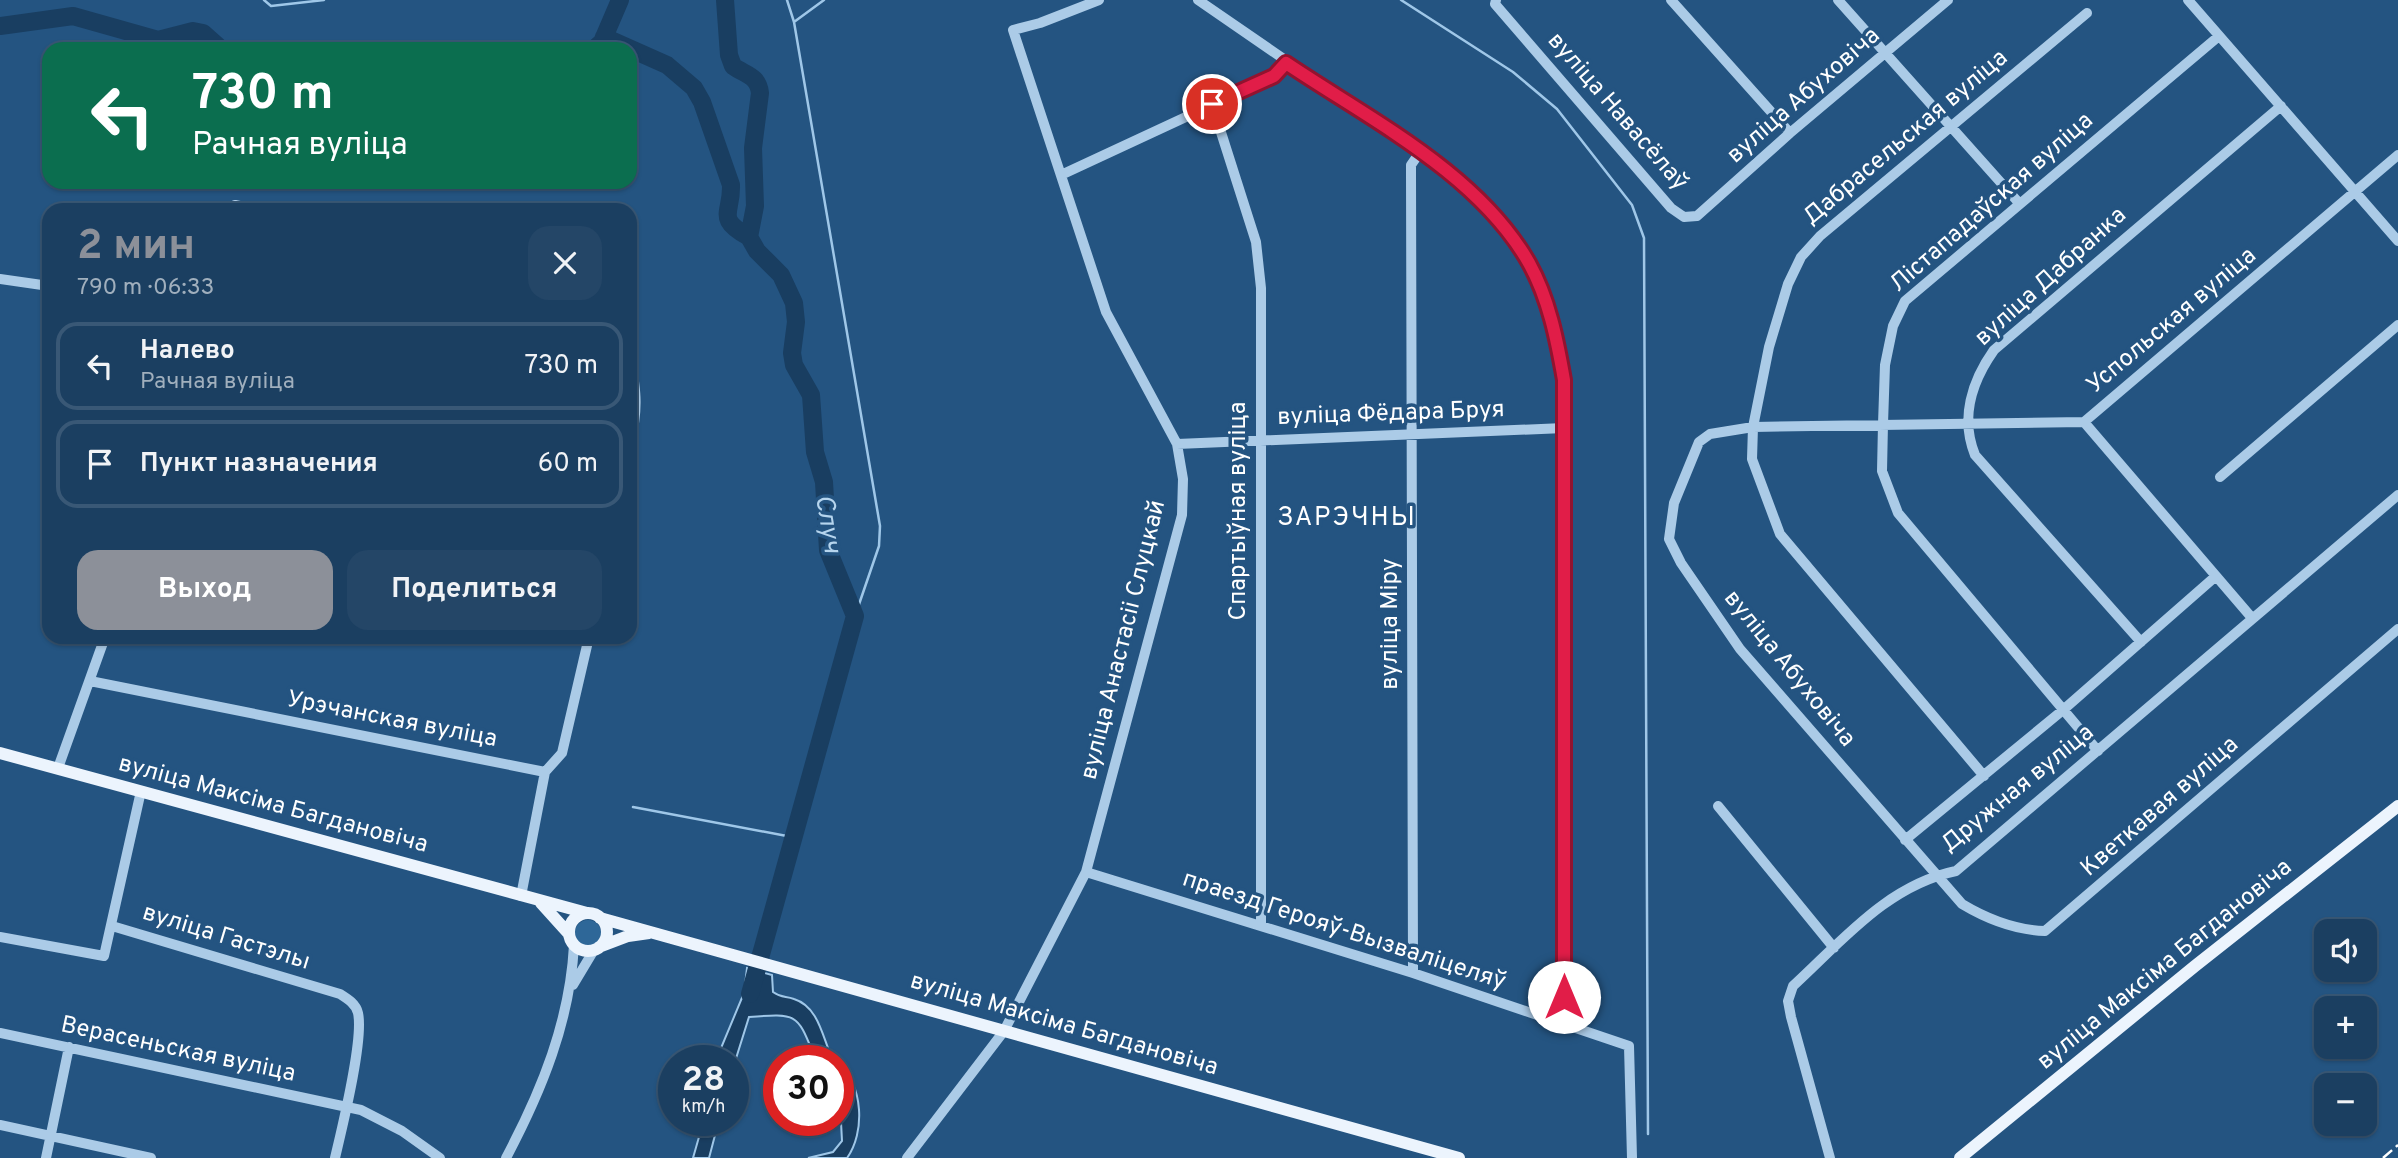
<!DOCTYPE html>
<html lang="ru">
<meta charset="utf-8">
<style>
:root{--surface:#1b3f61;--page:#244667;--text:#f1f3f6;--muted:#a0afbd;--line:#395876;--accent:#8c9099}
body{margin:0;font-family:Overpass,sans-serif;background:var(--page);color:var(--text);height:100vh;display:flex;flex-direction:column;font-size:26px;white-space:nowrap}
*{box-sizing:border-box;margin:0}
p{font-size:23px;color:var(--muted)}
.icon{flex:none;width:38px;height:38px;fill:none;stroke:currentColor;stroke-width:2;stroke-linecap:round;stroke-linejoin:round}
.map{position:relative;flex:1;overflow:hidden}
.drawer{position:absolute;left:42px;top:203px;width:595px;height:441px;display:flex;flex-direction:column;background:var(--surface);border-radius:21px;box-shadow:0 2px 5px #0004,0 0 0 2px var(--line)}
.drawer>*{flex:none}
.hud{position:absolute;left:42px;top:42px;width:595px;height:147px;border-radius:21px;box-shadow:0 2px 5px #0004,0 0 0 2px var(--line);background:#0b6e4f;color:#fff;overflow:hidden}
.controls{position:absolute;left:2314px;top:919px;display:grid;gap:14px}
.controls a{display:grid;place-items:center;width:63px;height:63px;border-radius:14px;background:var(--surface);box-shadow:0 2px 5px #0004,0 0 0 2px var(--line);font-size:35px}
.speed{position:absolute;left:658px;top:1045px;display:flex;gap:14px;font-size:35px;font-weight:700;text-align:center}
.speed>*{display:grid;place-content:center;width:91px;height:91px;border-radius:50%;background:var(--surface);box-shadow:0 2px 5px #0004,0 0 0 2px var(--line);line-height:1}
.speed small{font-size:18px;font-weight:400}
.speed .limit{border:10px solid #d22;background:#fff;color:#111}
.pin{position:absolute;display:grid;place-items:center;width:60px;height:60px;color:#fff;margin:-30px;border:4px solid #fff;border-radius:50%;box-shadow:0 2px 7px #0007}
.me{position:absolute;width:77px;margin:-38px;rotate:0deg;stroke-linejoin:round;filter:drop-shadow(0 0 5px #0008)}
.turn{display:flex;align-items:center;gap:24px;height:147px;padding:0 35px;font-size:32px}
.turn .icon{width:91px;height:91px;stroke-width:2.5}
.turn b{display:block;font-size:49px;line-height:60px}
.round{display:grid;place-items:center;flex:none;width:74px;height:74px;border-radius:21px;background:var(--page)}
.overview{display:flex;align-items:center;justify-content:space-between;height:119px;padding:0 35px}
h1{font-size:42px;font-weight:700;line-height:52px;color:var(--accent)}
.cta{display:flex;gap:14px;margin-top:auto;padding:14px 35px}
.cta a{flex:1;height:80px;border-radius:21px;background:var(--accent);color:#fff;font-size:28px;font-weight:700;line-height:80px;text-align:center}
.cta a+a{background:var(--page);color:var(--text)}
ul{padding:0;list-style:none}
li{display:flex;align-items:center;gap:21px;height:88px;margin:0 14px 10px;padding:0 21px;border:4px solid var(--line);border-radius:21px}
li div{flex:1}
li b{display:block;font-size:26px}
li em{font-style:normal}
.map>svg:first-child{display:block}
.green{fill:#2e6798}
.water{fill:#193e61;stroke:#9fc7e8;stroke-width:2}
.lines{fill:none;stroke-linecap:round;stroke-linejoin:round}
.stream{stroke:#9fc7e8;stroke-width:2.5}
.river{stroke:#193e61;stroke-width:18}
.minor{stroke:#abcbe7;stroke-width:10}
.major{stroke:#ecf4fd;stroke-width:12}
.rail{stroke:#fff;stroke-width:2.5;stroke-dasharray:12 5;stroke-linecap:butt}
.route-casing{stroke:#92132f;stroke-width:18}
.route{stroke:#e11d48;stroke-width:12}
.labels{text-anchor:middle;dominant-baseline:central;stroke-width:7;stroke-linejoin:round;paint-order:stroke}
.street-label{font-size:24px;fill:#fff;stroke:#245481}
.neighbourhood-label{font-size:26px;letter-spacing:2px;fill:#fff;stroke:#245481}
.water-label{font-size:26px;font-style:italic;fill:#b6d5ee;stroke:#245481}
</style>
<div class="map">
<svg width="2398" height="1158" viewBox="0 0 2398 1158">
<rect width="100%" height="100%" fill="#245481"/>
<path class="green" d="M575 933a13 13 0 1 1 26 0a13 13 0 1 1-26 0Z"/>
<path class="water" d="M747,968l25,7 1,17c8,6 12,4 21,7 26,8 29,42 39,61h-17c-19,-46 -16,-47 -67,-43l-16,51v-8h-17l28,-67z
M838,1065c26,20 27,68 9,93h-39l25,-6 9,-11z
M700,1120h19l-10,38h-16l8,-28z"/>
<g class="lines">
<path class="stream" d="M264,0l7,6 53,-6
M787,0l7,22 86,504 -1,20 -24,70
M1401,0l112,72 44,37 75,96 12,33 4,896
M794,22l30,-22
M633,807l159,30"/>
<path class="river" d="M725,0l4,55 4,11c12,9 25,9 27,27l-7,55 2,58 -6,31 8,14 24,24 13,28 2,19 -4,31 2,12 17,30 4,57 9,30 4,68 27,66 -105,378
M0,26l73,-10 85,24 35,-9 10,2 18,16
M604,37l63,28 27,23 8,14 29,83c1,29 -16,33 18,52
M594,49l8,-7 18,-42"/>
<path class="minor" d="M1198,0l253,174c70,60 98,117 113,206v644
M1496,0l-1,4 176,204 13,9 13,-1 93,-83 158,-133
M1671,0l119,133
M1838,0l181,203
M2188,0l210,241
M1212,104l44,138 5,46v637
M1061,175l213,-99 12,-13
M234,210l1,-5 24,5
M0,279l49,7
M630,356c7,39 8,52 0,90
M2084,422l-331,5 -43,7 -11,8 -25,61 -5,36 12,24 59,86 222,255c25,15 54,26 83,27l353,-302
M1177,444l387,-16
M2220,477l178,-152
M2252,618l-168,-196 314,-267
M2141,642l-166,-187c-15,-37 -3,-74 19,-105l287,-244
M90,681l455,91
M2098,751l-200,-238 -16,-42 1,-47 2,-59 8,-39 12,-25 314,-265
M58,768l47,-131
M545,772l17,-19 27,-116
M1984,776l-204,-242 -28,-75 1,-32 16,-80 19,-63 13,-27 19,-21 267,-223
M1718,806l116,142
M1905,840l158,-130 153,-134
M1086,872l327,101 216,73 3,112
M521,896l24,-124
M112,926l228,68c8,5 16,10 18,19 6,27 -16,115 -23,145
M0,937l104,19 37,-165
M1413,973l-2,-799v-9l9,-13
M573,985l21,-35
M0,1033l361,77 41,21 38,27
M0,1125l151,33
M46,1158l23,-111
M506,1158c36,-68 64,-137 68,-213
M907,1158l97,-127 82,-159 96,-357 1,-36 -6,-35 -71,-132 -93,-282 27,-7 59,-23
M1830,1158l-39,-141 -3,-16 5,-15c50,-46 95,-101 163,-115l442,-376"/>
<path class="major" d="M0,753l587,160
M541,903l28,31
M569 932a19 19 0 1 1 38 0a19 19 0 1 1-38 0Z
M600,918l859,240
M599,947l29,-11 21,-3
M1960,1158l235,-192 203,-160"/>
<path class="rail" d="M2383,1158l15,-13"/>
</g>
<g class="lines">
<defs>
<path id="route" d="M1212,104l62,-28 12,-13c83,56 192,110 243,200 20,36 28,77 35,117v617"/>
</defs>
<use href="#route" class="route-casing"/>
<use href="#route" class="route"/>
</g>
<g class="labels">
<g class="street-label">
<text transform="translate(1804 96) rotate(-41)">вуліца Абуховіча</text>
<text transform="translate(1617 112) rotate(49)">вуліца Навасёлаў</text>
<text transform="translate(1906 138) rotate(-40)">Дабрасельская вуліца</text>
<text transform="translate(1992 203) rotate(-41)">Лістападаўская вуліца</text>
<text transform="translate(2051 277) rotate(-42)">вуліца Дабранка</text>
<text transform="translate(2172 321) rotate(-40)">Успольская вуліца</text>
<text transform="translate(1391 414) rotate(-2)">вуліца Фёдара Бруя</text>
<text transform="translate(1239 511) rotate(-90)">Спартыўная вуліца</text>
<text transform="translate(1391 624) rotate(-90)">вуліца Міру</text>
<text transform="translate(1124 640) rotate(-76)">вуліца Анастасіі Слуцкай</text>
<text transform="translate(1789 669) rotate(51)">вуліца Абуховіча</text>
<text transform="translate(392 720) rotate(11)">Урэчанская вуліца</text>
<text transform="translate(2018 789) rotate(-39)">Дружная вуліца</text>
<text transform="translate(273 805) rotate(15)">вуліца Максіма Багдановіча</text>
<text transform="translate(2160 807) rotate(-41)">Кветкавая вуліца</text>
<text transform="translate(1344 931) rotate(18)">праезд Герояў-Вызваліцеляў</text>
<text transform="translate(226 938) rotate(17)">вуліца Гастэлы</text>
<text transform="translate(2165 965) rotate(-39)">вуліца Максіма Багдановіча</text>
<text transform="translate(1064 1025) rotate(16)">вуліца Максіма Багдановіча</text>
<text transform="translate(178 1050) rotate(12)">Верасеньская вуліца</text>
</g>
<g class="neighbourhood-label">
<text x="1347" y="518">ЗАРЭЧНЫ</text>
</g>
<g class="water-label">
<text transform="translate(827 524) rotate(81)">Случ</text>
</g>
</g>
</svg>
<div class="controls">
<a><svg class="icon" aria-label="sound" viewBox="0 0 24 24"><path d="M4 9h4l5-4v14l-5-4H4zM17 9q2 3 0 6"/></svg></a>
<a>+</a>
<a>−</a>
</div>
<div class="speed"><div>28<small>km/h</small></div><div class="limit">30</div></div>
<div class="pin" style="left:1212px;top:104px;background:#d93025"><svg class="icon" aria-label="arrive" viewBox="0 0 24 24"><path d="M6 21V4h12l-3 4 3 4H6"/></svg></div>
<svg class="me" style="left:1564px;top:997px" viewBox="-20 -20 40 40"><circle r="19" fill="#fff"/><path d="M0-13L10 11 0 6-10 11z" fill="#e11d48"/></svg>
<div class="hud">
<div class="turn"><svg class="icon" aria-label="left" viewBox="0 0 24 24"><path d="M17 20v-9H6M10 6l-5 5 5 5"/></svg><div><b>730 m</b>Рачная вуліца</div></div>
</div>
<section class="drawer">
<div class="overview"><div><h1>2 мин</h1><p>790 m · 06:33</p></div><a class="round"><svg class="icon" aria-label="close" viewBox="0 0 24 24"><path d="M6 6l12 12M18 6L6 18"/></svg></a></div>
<ul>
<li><svg class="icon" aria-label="left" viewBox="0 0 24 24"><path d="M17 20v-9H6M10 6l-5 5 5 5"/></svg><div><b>Налево</b><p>Рачная вуліца</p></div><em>730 m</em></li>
<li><svg class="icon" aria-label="arrive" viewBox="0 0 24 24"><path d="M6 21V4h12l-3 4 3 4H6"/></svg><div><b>Пункт назначения</b></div><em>60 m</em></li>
</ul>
<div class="cta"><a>Выход</a><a>Поделиться</a></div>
</section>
</div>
